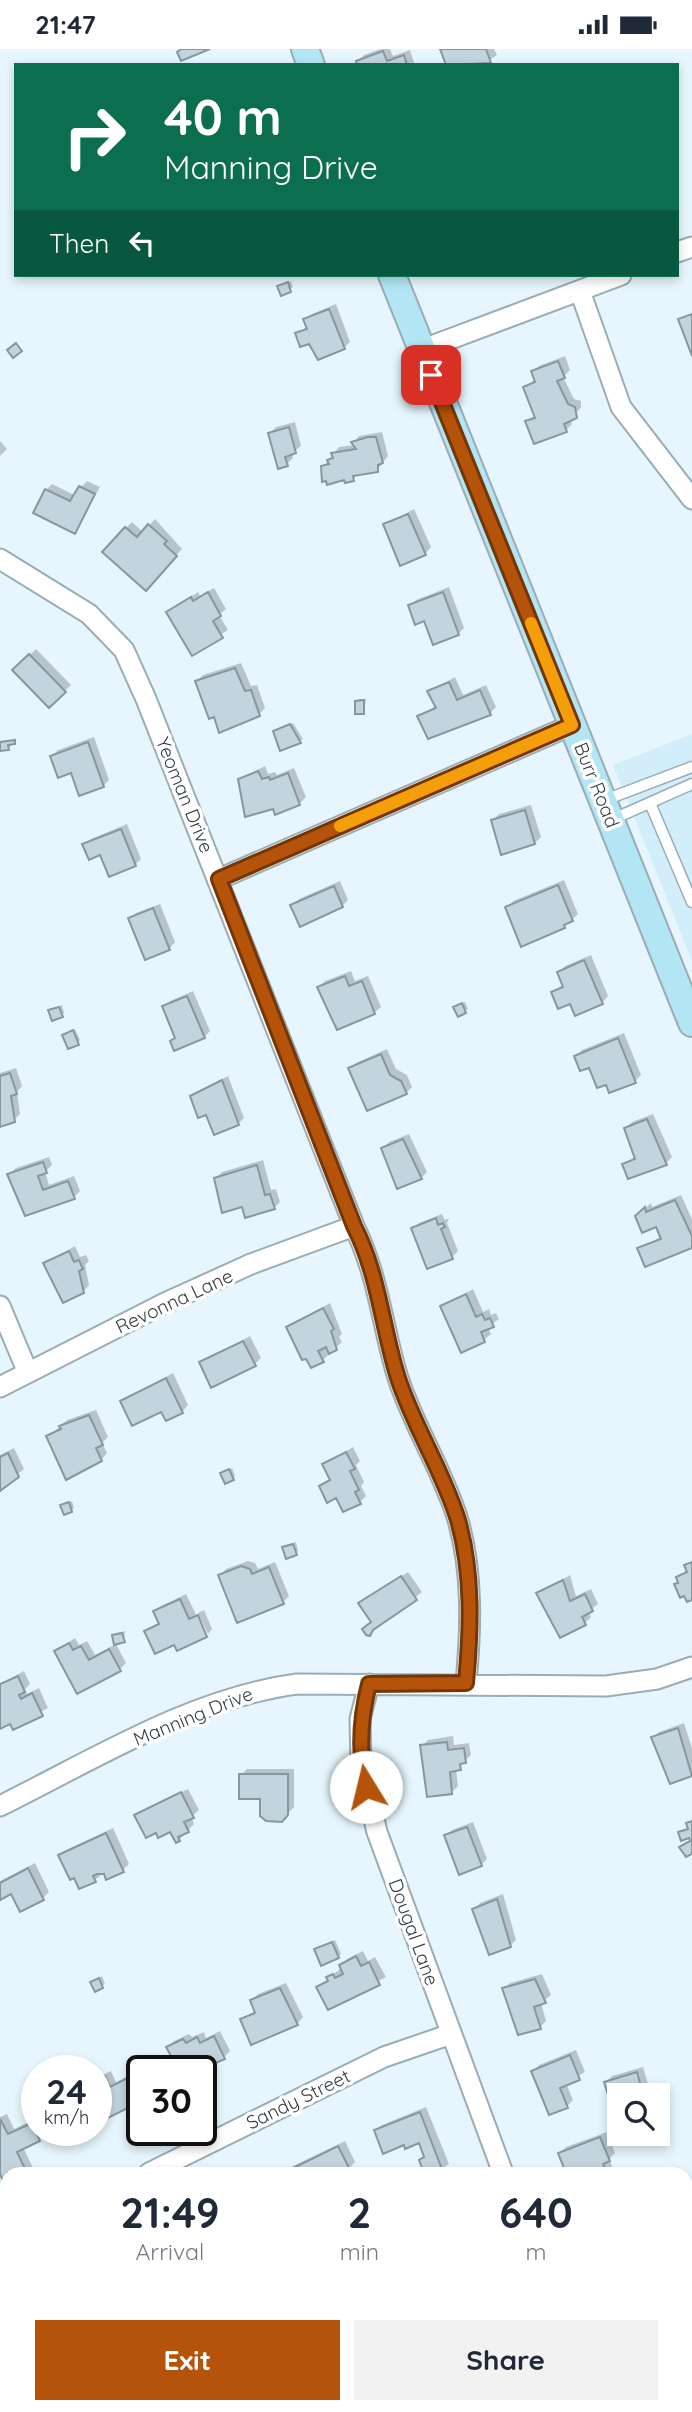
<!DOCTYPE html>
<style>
:root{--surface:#fff;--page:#f2f2f3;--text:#1f2937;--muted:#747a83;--accent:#b45309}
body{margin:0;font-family:Quicksand,sans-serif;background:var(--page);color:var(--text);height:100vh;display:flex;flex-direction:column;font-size:26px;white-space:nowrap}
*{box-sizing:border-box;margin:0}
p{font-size:23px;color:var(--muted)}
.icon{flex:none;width:38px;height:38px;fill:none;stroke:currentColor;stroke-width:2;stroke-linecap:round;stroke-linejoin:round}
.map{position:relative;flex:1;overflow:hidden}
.panel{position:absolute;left:0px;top:2118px;width:693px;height:247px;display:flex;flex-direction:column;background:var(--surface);border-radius:21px 21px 0 0;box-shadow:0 4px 10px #0003}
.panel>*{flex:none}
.guide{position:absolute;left:14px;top:14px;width:665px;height:214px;border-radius:0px;box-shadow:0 4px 10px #0003;background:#0b6e4f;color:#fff;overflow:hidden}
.tools{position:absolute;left:607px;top:2034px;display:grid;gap:14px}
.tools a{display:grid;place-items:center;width:63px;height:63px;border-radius:0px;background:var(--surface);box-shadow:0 4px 10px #0003;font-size:35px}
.speed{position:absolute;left:21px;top:2006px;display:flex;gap:14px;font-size:35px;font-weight:700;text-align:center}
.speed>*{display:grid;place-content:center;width:91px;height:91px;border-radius:50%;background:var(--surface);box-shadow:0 4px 10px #0003;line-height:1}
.speed small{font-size:18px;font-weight:400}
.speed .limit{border:4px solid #111;border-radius:10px;background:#fff;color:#111}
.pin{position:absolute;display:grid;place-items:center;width:60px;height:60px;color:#fff;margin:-30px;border-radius:14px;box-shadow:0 4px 10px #0006}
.me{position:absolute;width:77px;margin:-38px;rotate:351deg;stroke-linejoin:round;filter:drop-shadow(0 0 5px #0008)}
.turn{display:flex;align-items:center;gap:24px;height:147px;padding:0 35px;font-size:32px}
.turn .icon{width:91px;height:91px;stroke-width:2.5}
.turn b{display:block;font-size:49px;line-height:60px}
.then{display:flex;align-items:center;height:66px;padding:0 35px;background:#0003;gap:14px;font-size:26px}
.eta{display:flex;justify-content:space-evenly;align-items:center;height:119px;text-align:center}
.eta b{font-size:42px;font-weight:700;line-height:49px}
.action{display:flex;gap:14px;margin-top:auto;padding:14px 35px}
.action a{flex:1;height:80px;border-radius:0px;background:var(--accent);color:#fff;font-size:28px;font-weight:700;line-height:80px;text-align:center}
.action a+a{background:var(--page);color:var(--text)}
.status{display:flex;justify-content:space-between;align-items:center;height:49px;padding:0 35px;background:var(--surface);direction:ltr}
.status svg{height:19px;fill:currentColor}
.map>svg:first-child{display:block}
.built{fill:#d3eefb}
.shadow{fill:#0003}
.building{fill:#c2d4dd;stroke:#8697a0;stroke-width:2}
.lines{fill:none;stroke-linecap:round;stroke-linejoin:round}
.lane-casing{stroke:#9aacb5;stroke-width:13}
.street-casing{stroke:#9aacb5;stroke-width:23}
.secondary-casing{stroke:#9aacb5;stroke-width:30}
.lane{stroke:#fff;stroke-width:10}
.street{stroke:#fff;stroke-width:19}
.secondary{stroke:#b2e6f4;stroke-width:26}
.route-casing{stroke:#753606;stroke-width:18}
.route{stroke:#b45309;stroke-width:12}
.slow{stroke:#f59e0b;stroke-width:12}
.labels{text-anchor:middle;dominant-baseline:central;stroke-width:7;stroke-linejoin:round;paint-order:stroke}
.street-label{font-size:19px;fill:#363d41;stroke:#fff}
</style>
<div class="status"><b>21:47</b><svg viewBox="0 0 49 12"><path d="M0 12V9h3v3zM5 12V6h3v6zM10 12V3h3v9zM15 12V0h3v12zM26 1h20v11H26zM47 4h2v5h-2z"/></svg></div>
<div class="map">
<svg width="692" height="2363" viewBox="0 0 692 2363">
<rect width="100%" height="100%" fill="#e7f6fe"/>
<path class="built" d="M692,685v227l-79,-196z"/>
<path class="shadow" d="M381,0h9l3,7 17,-6 5,15h-56l-1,-4 6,-6z
M442,0h52l3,6 -15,10h-25z
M291,232l2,6 -11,6 -3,-6z
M336,255l14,38 -6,6 -35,-6 -12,-8 11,-8 -3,-6 7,-6z
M565,307l5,14 -7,7 11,22 7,2v7l-11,10 2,6 -6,6 -39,-8 8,-7 -10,-28 11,-8 -3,-7 6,-6z
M295,373l6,24 -9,7 1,5 -6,6 -17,-31 6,-6z
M382,383l6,24 -11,14 -18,3 -6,6 -30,-12 16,-20 16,-2 -1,-3 5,-6z
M0,392l7,8 -7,7z
M87,432l13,6 -25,45 -29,-42 6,-6 22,11z
M414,460l17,38 -6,7 -40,-29z
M155,470l27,30 -30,33 -26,-54 6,-6 11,10z
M449,538l15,41 -6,6 -33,-15 -15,-13 6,-6z
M214,539l12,21 -7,6 9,15 -36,23 -24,-41 30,-20 2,4z
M36,600l35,36 -22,21 -35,-36z
M241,614l10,23 6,-1 8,23 -6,6 -44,1 -18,-34 6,-6z
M455,628l8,18 23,-10 10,22 -6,6 -70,3 17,-11 -8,-13z
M359,650h7l-2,13 -7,-11z
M293,674l10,16 -22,9 -6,-17z
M94,688l15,43 -6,6 -51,-30 6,-6z
M17,690l-9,10 -8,1v-9z
M265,717l3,8 7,-2 2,3 17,-7 12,29 -6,6 -24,10 -2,-6 -34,-28z
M531,756l10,32 -6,6 -42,-23 6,-6z
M127,775l14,35 -6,6 -50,-20 6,-6z
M564,831l14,34 -14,13 -57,-19 6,-7z
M340,832l8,19 -6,6 -50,-1 7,-6z
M160,855l15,38 -6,7 -39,-30 6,-6z
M591,906l17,41 -6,7 -31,-1 -18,-10 11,-8 -5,-12 6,-6z
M351,922l4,10 13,-5 13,31 -7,6 -55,-26 6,-6z
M193,942l17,40 -6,6 -32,4 4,-4 -12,-30 6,-6z
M465,953l3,7 -3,2 -10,-4z
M62,956l2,8 -2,2 -12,-4z
M75,980l5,11 -2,3 -14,-8z
M624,984l17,42 -6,6 -28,2 -31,-27 6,-6z
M387,1000l9,20 11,6 5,12 -6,6 -56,-24 6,-6z
M16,1019l6,18 -5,6 3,22 -6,6 -14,5v-52z
M228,1027l16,42 -6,6 -31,-12 -15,-16z
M653,1065l19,43 -6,6 -42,1 12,-8 -10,-28 6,-6z
M409,1085l18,38 -6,6 -38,-30 6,-6z
M49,1108l3,8 -7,7 4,13 25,-9 6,15 -6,6 -48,17 -17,-39 7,-7z
M263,1111l8,30 5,-1 4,13 -6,6 -31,-3 -27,-27 6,-6z
M681,1146l11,24v27l-53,3 23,-13 -5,-11 -20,-9 14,-13 1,4z
M442,1165l3,6 4,-2 -2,5 11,28 -6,6 -39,-28 6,-6z
M75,1197l5,11 6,-2 3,6 -4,4 4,20 -6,7 -38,-29z
M473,1240l10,23 6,-3 2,6 5,-2 3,6 -11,8 3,7 -7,6 -23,10 -19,-43z
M330,1254l12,31 -3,3 3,5 -19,18 -35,-33z
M250,1287l11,22 -6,6 -54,-1z
M173,1324l15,32 -6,7 -60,-11z
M96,1361l12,27 -6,6 5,10 -6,7 -53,-23 19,-17z
M353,1398l7,14 -4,4 8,17 -3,4 5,10 -6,6 -39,-16 10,-8 -7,-14z
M14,1399l10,21 -24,19v-33z
M232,1419l3,8 -2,2 -11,-5z
M72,1452l2,7 -3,3 -9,-5z
M296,1493l2,9 -2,3 -12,-6z
M248,1512l7,2 3,6 17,-7 14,34 -6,6 -63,-26 6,-7z
M408,1523l14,20 -52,42 3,-13 -13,-18z
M570,1526l6,21 15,-7 7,15 -10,8 3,5 -6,6 -47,-29z
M186,1545l20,41 -28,13 -3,-5 -29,-12 14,-9 -5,-10 6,-6z
M204,1561l8,19 -4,5 -10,-21z
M125,1582l-1,10 -10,-5 3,-3z
M75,1589l4,7 8,-4 8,14 21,-11 10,19 -7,7 -63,-19z
M24,1622l6,13 -5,5 2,5 12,-6 9,20 -34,19 -3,-6 -11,6v-43z
M684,1674l8,25v27l-21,7 -18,-44 6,-6z
M453,1687l1,9 15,-2 2,12 -15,14 2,17 -6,6 -30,-46 6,-6z
M247,1720h47v38l-13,13 -40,-45z
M188,1740l11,21 -8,7 3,7 -15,16 -9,-11 -34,-14z
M473,1773l14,37 -6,6 -35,-29 6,-6z
M113,1779l16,36 -6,6 -18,2 -10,8 -35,-24 6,-6z
M35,1814l14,29 -6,6 -22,12 -9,-18 -12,6v-17z
M503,1845l13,46 -6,6 -36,-37 6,-6z
M335,1891l6,14 -3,3 -21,-7z
M363,1902l5,10 7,-4 11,20 -57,31 -10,-21 23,-20 5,-8z
M542,1925l9,21 -10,8 5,18 -6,6 -36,-38 6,-6z
M102,1927l3,8 -9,5 -4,-7z
M286,1934l17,34 -6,7 -55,-4 14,-10 -4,-10 6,-6z
M220,1982l10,20 -6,6 -28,13h-25l-5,-10 6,-6 -4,-7 6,-6 15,-7 3,3 12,-5 2,6z
M576,2001l9,22 -19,11 7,17 -6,6 -34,-35 6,-6z
M643,2018l6,20 -6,7 -37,-12 6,-6z
M144,2019l-2,31 -44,21 -2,-42 15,-7 5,11z
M426,2058l23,57 -15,9h-8l-5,-13 5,-5 -6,-14 -15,2 -29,-12 6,-6z
M7,2065l7,15 23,-11v12h7l1,3 -22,14 11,23 -4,3h-23v12l-7,-15v-53z
M607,2083l8,21 -6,6 4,10 -5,4h-40l-8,-20 6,-6z
M345,2092l10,21 -6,6 1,5h-65l6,-6z
M692,2322v41h-35l29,-6v-29z"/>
<path class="building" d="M181,0h29l-29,12 -4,-9z
M440,0h46l5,14 -45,2z
M383,2l4,10 17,-6 3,10h-50l-1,-4z
M288,233l3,10 -10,4 -4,-10z
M329,260l16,40 -27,11 -9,-16 -9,3 -5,-14 12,-4 -4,-10z
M692,265v42l-14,-37z
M16,294l6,8 -9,7 -6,-8z
M558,312l7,17 -8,3 11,23 7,3 2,11 -13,6 3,8 -33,12 -9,-23 10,-3 -12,-31 12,-5 -4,-11z
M289,378l7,26 -11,4 3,9 -10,3 -10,-36z
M368,388h8l7,26 -5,2v7l-25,4 1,5 -9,2 -1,-3 -17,5 -1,-4 -4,1 -1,-16 8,-2 -2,-4 6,-2 -2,-5 25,-4 -5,-7z
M79,437l16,8 -20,40 -42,-21 12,-24 25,12z
M408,465l18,41 -26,11 -17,-42z
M148,475l19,17 -3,3 13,12 -31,35 -44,-39 23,-25 12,10z
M208,543l13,24 -8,5 10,17 -31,18 -26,-44 25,-15 2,4z
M443,543l16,43 -26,10 -9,-24 -9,4 -7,-20z
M29,605l37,38 -17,16 -37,-38z
M235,619l10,23 6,-1 9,26 -41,17 -5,-16 -5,2 -14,-38z
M449,633l8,18 23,-10 11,25 -63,24 -11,-23 19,-8 -9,-17z
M364,651v14h-9v-13z
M290,675l11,19 -21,8 -7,-20z
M15,691v4l-7,1 1,5 -9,1v-9z
M88,693l16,45 -25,9 -8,-23 -13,5 -8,-22z
M258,722l4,8 7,-2 1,3 18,-7 12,32 -25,10 -2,-6 -28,8 -7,-38z
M525,761l10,34 -34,11 -10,-35z
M121,780l15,37 -27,11 -9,-22 -11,5 -7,-16z
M558,836l15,36 -9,4 1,3 -44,19 -16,-40z
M334,837l9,21 -43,20 -10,-22z
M153,859l17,42 -25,10 -17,-42z
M584,911l19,44 -28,12 -5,-12 -12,5 -7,-17 12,-5 -6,-15z
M345,927l4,10 13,-5 13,33 -38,16 -20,-43z
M187,947l18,42 -31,13 -4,-10 5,-3 -13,-32z
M462,954l4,10 -8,4 -5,-10z
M59,958l4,10 -11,4 -4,-11z
M73,981l6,15 -11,4 -6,-14z
M618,989l18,45 -27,10 -3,-8 -9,3 -8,-20 -9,3 -6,-15z
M381,1005l9,21 11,6 6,13 -40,17 -19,-43z
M10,1024l7,21 -6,2 4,26 -15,5v-51z
M222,1031l17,45 -25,10 -8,-20 -8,3 -8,-22z
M647,1070l20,46 -39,14 -6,-15 13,-5 -11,-31z
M403,1090l19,40 -25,10 -16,-41z
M43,1113l4,11 -9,3 5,14 25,-9 7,18 -50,17 -18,-42z
M257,1116l8,30 5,-1 5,15 -30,9 -3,-11 -20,6 -8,-35z
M675,1151l17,36v12l-47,19 -8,-19 24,-9 -5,-12 -14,6 -7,-17 10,-9 1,5z
M436,1169l2,7 5,-2 2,4 -4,2 12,30 -26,10 -16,-41z
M69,1202l5,11 5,-2 4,9 -4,2 5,22 -21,10 -20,-40z
M466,1245l10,23 6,-3 3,6 5,-2 4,9 -13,5 4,10 -24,11 -21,-47z
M323,1259l11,21 -3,2 6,19 -8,4 -3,-7 -8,4 6,11 -13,6 -5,-9 -4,1 -16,-33z
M243,1292l13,25 -45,22 -12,-26z
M166,1329l17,35 -17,8 -5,-9 -29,14 -12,-25z
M89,1366l14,30 -7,3 6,13 -36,19 -20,-44 15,-7 -2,-3z
M346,1403l9,17 -5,2 9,19 -4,2 6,12 -18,8 -7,-14 -9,5 -8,-17 11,-6 -8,-16z
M8,1404l11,24 -19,14v-34z
M229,1420l5,11 -9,4 -5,-11z
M69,1453l3,10 -8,3 -4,-10z
M293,1495l4,11 -11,4 -4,-12z
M692,1513v38l-5,2 -3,-6 -4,2 -6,-14 4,-1 -2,-6 11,-5 -3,-7z
M241,1517l9,3 2,5 17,-7 15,37 -47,19 -19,-48z
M401,1527l16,24 -44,30 -3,6 -4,-1 -4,-6 9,-7 -13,-19z
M563,1531l7,21 15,-7 8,17 -11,6 4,8 -26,13 -24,-45z
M180,1550l9,20 9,-4 9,22 -30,14 -3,-6 -19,9 -11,-23 15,-7 -6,-13z
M122,1584l3,9 -11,3 -2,-10z
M69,1594l4,7 8,-4 8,14 20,-11 12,22 -44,23 -23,-43z
M18,1627l7,16 -6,3 2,4 11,-6 11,23 -30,14 -3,-6 -10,5v-45z
M678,1679l14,48 -22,8 -19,-47z
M447,1693l1,8 16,-2 2,15 -6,1 1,6 -11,2 2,22 -25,3 -7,-52z
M239,1725h49v41l-6,7 -16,-1 -6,-5v-17h-21z
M181,1743l13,26 -10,4 5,10 -11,5 2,4 -4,2 -6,-11 -12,6 -2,-5 -10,5 -12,-23z
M692,1772v33l-6,3 -7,-10 11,-6 -1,-3 -8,3 -3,-9 10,-3 -2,-6z
M467,1778l15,39 -23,9 -15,-40z
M106,1784l18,39 -18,8 -2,-6h-7l-4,2 3,6 -17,7 -5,-11 -4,2 -12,-25z
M28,1819l16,32 -24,12 -9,-18 -11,6v-17z
M497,1850l14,48 -22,8 -17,-46z
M332,1893l7,16 -18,8 -7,-17z
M356,1907l5,10 8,-4 11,23 -52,25 -12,-23 12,-6 -2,-4 7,-3 2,4 8,-4 -4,-9z
M99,1929l4,10 -8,4 -5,-10z
M535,1930l11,24 -12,4 7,22 -23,6 -16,-47z
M280,1939l18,37 -47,20 -11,-26 15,-6 -5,-13z
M214,1987l11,23 -25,11h-31l-5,-11 7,-3 -5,-9 17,-8 3,4 11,-6 3,6z
M570,2006l10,25 -20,8 8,20 -19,7 -18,-44z
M637,2023l6,23h-23v8l-9,2 -7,-23z
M138,2024l4,8v20l-44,22 -2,-43 9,-4 5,11z
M420,2063l23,60 -4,1h-15l-5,-13 5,-3 -5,-14 -14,6 -1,-4 -21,9 -9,-24z
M0,2070l8,15 24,-11 8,18 -23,11 10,21h-20l-1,15 -6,-14z
M600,2088l10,24 -7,3 4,9h-41l-8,-20z
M338,2097l12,24 -7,3h-60z
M7,2264v28l-2,-3 -5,2v-24z
M686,2341l2,6 4,-1v17h-36l-3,-6h33z"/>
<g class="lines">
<defs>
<path id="lane" d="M605,751l87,-33
M650,754l42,99
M611,771l81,-36"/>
<path id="street" d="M677,203l15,-5
M580,242l41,116 71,92
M421,301l200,-75
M0,510l89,55 35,36 22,49 208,527c25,51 28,100 44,152 16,49 45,93 60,142 15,53 13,109 8,163
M219,830l353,-154
M0,1257l28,67
M0,1338l165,-84 86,-39 103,-38
M369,1635l-9,35 1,45 16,68 126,341
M0,1757c95,-47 192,-108 297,-122l309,2 51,-7 35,-12
M149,2124l235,-116 67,-23
M0,2200l7,-4
M589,2357l2,6"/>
<path id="secondary" d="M305,0l6,16
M392,226l300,748"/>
</defs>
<use href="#lane" class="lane-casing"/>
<use href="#street" class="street-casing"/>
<use href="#secondary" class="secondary-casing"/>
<use href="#lane" class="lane"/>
<use href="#street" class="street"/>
<use href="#secondary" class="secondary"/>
</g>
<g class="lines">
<defs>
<path id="route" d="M366,1738c-8,-36 -6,-68 3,-103l97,-1c5,-54 7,-110 -8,-163 -15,-49 -44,-93 -60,-142 -16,-51 -19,-103 -44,-152l-135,-347 353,-154 -141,-350"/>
</defs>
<use href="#route" class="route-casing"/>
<use href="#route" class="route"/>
<path class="slow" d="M340,777l232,-101 -41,-102"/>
</g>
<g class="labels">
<g class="street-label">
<text transform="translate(597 736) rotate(68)">Burr Road</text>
<text transform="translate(185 746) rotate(68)">Yeoman Drive</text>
<text transform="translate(174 1252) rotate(-25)">Revonna Lane</text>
<text transform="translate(193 1667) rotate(-22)">Manning Drive</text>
<text transform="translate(414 1883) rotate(70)">Dougal Lane</text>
<text transform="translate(298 2050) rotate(-26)">Sandy Street</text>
</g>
</g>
</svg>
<div class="tools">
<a><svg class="icon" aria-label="search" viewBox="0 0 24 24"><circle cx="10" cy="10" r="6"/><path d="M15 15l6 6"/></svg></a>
</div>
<div class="speed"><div>24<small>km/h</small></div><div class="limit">30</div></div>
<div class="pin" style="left:431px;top:326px;background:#d93025"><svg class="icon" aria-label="arrive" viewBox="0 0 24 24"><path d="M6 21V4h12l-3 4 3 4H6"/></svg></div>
<svg class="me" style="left:366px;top:1738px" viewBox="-20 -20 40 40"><circle r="19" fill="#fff"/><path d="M0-13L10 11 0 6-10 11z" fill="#b45309"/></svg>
<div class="guide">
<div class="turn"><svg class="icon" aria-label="right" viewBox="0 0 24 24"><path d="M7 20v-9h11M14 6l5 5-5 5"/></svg><div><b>40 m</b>Manning Drive</div></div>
<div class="then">Then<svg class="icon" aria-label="left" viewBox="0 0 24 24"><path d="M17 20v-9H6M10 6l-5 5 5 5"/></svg></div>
</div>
<section class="panel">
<div class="eta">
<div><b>21:49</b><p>Arrival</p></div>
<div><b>2</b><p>min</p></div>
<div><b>640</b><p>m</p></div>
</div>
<div class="action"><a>Exit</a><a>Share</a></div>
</section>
</div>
